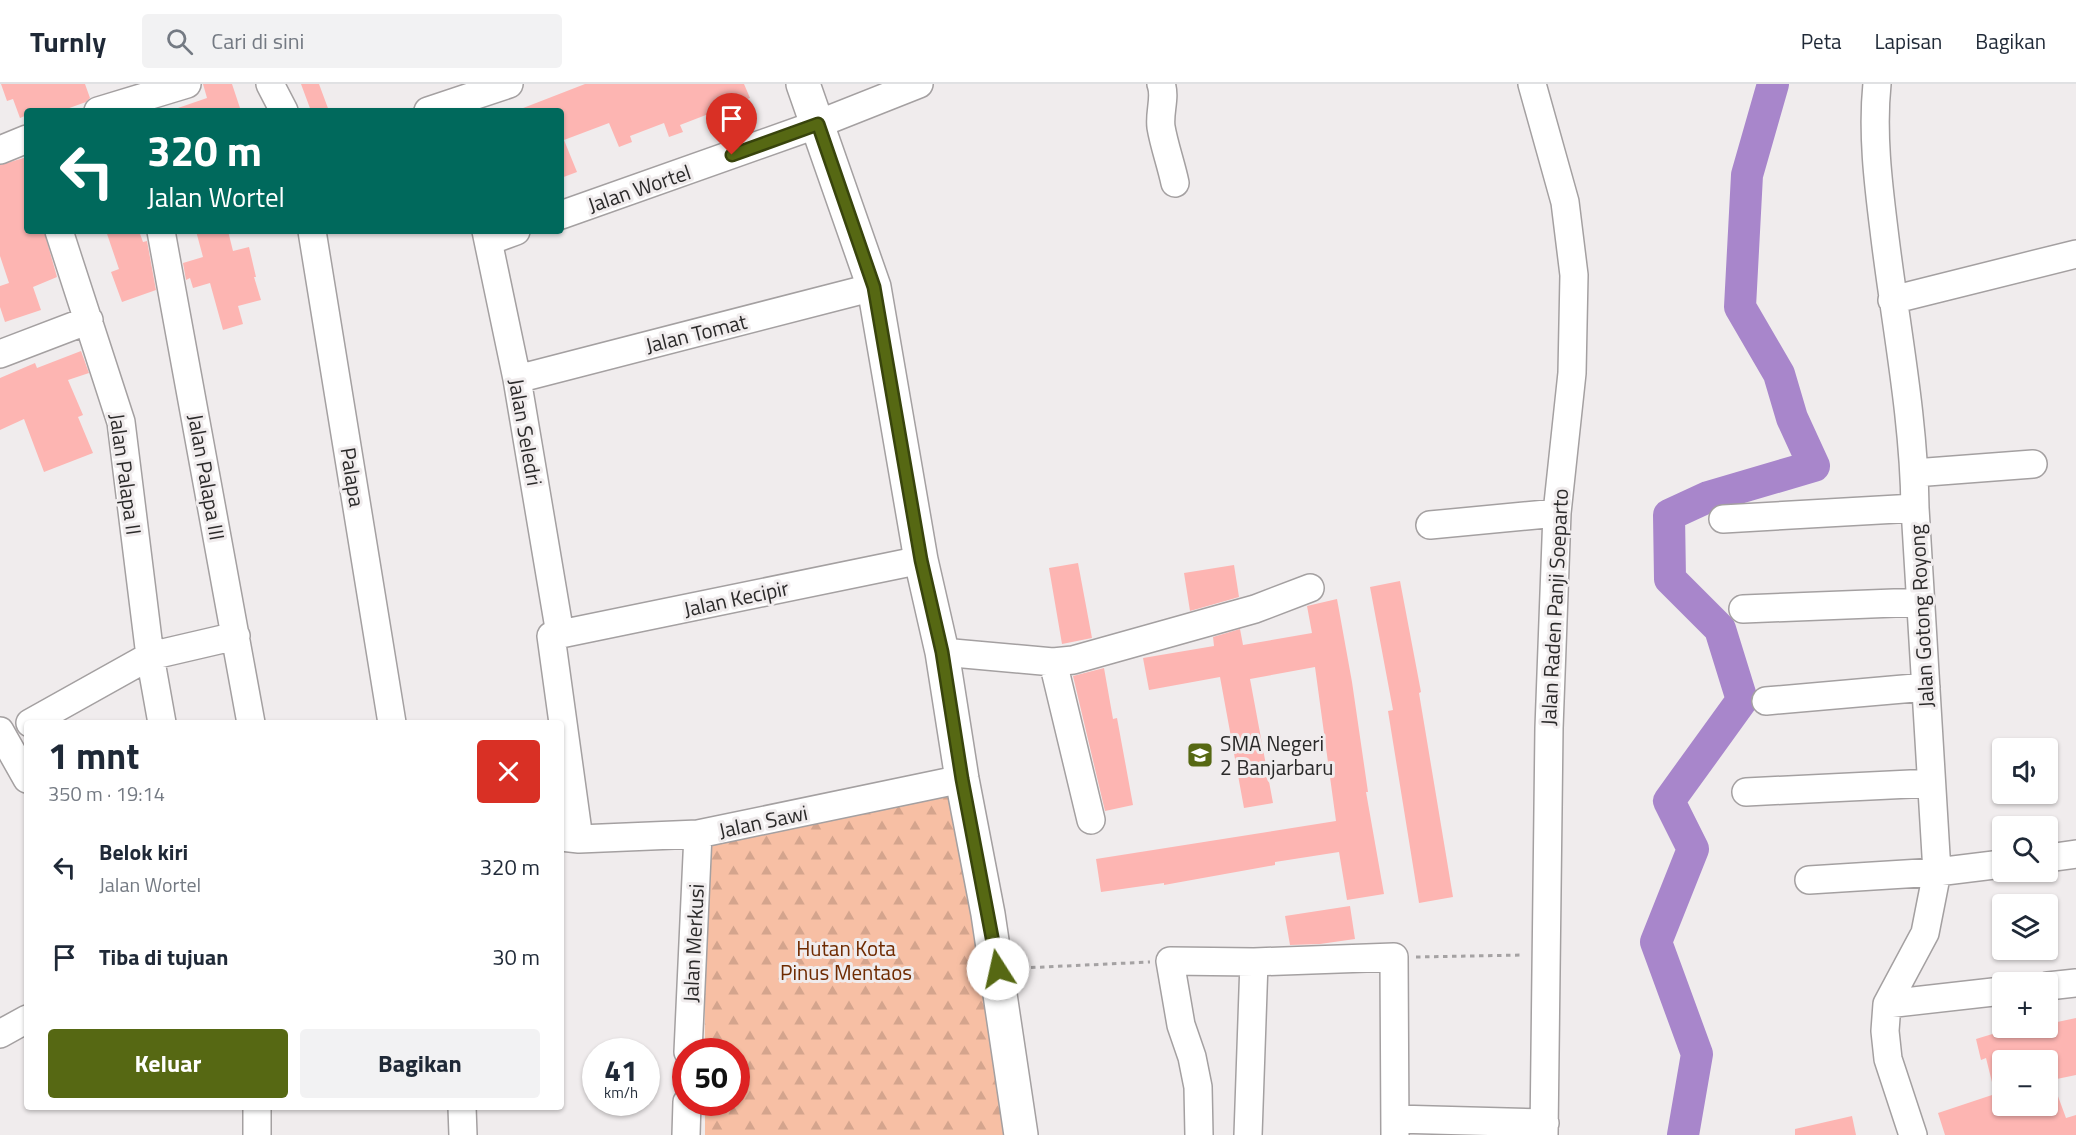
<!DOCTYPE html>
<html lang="id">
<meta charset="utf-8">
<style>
:root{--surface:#fff;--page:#f2f2f3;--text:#1f2937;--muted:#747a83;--line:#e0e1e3;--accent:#566813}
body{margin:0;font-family:"Titillium Web",sans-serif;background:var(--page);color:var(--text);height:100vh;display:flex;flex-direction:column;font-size:22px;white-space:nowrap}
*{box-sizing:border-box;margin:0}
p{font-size:20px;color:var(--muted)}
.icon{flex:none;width:33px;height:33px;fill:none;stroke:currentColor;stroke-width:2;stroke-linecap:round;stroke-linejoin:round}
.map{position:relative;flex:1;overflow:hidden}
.drawer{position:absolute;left:24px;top:636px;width:540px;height:390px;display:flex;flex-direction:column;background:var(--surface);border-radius:6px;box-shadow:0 2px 4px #0004}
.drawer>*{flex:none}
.top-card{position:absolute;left:24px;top:24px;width:540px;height:126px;border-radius:6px;box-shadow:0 2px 4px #0004;background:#00695c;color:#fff;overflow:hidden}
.tools{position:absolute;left:1992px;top:654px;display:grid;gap:12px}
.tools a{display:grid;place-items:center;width:66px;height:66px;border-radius:6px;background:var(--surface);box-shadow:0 2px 4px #0004;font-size:30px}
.speed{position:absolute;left:582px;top:954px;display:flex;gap:12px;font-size:30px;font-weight:700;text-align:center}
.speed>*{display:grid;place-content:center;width:78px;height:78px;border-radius:50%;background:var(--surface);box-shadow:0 2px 4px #0004;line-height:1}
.speed small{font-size:15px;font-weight:400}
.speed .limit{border:9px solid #d22;background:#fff;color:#111}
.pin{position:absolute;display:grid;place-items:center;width:51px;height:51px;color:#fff;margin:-62px -26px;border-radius:50% 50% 50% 0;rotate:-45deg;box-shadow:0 0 6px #0007}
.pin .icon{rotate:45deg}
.me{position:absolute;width:66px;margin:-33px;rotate:350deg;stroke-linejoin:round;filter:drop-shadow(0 0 4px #0008)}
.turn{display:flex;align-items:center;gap:21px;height:126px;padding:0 24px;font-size:27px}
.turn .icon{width:78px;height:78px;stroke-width:2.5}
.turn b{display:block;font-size:42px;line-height:51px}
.round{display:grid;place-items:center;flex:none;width:63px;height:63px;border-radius:6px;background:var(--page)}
.overview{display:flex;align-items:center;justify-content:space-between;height:102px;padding:0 24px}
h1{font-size:36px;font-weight:700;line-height:45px}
.button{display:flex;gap:12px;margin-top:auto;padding:12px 24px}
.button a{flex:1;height:69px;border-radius:6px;background:var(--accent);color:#fff;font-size:24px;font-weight:700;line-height:69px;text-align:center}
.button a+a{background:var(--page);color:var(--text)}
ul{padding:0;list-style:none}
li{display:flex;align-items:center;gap:18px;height:90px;padding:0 24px}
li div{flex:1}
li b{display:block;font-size:22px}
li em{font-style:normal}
header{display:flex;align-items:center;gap:36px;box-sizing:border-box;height:84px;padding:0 30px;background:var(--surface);border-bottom:2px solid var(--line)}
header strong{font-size:28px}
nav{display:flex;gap:33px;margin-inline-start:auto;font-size:21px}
.search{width:420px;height:54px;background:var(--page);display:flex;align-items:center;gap:15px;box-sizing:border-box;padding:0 21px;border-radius:6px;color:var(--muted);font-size:22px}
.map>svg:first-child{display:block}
.forest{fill:url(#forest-firs)}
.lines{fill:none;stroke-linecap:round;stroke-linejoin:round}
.river{stroke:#a886cb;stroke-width:32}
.building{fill:#fdb5b2;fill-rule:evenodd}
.minor-casing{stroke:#a4a0a1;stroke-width:30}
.major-casing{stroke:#a4a0a1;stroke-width:36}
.path{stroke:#a5a2a3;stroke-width:3;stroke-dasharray:4.5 4.5;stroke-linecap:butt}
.minor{stroke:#fff;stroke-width:27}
.major{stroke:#fff;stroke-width:33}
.route-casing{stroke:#38440c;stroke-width:15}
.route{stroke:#566813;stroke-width:10}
.labels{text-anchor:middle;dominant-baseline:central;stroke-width:6;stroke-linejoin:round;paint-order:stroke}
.street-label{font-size:21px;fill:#2b2a2a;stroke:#f0eced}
.poi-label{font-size:21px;fill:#2b2a2a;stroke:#f0eced;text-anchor:start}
.park-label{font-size:21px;fill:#6e2a00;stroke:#f0eced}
</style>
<header>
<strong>Turnly</strong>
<div class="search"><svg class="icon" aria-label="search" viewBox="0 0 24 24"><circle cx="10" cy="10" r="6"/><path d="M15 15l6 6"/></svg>Cari di sini</div>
<nav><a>Peta</a><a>Lapisan</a><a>Bagikan</a></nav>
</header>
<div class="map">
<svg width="2076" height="1051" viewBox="0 0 2076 1051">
<defs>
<pattern id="forest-firs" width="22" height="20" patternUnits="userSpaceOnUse" patternTransform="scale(1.5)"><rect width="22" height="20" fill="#f7bfa4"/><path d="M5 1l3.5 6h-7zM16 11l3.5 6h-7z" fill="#d4a48d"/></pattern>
</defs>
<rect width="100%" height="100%" fill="#f0eced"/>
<path class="forest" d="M956,701l58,350h-309v-32l31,-1v-50l-31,-1 -2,-214z"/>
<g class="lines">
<path class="river" d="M1683,1051l14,-81 -41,-112 37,-93 -24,-48 73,-101 -22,-71 -50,-50 -1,-64 39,-18 106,-31 -22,-48 -13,-44 -39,-67 7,-132 26,-91"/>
</g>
<path class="building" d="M1,0h84l5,14 -4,4 -25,9h-34v4l-7,3 -7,-19 -6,2z
M203,0h29l9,27h-66v-2l32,-11z
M301,0h18l10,27h-18z
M585,0h159l6,14 -70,27 3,7 -14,5 -5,-14 -34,13 2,6 -13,5 -10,-24 -45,17 13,32 -16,6v-67l-43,-1z
M27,73v74h17l13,46 -24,10 8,23 -36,12 -5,-15v-21l9,-3 -9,-27v-91z
M106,147h33l4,11 4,-1 9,49 -34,12 -11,-30 8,-3z
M196,147h32l5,20 16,-4 7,30h-2l7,23 -23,6 5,18 -20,6 -13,-47 -17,5 -3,-10 -4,2 -3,-17 20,-6z
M81,267l8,22 -21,7 15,35 -5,2 15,36 -49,19 -20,-53 -24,11v-52l35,-15 2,5z
M1078,479l14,75 -30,6 -13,-76z
M1234,481l5,32 -49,14 -6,-38z
M1400,497l21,111 -2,1 34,204 -34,6 -31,-192 5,-1 -23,-123z
M1337,515l15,83 16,110h-2l18,102 -37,6 -8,-48 -64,10v3l-111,20v-2l-63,9 -5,-33 240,-38 -21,-154 -65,12 23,124 -29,5 -24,-131 -71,13 -6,-32 71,-12 -1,-9 27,-8 3,16 69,-12 -5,-27z
M1104,584l9,51 4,-1 16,87 -28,6 -32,-135z
M1350,822l5,33 -35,5 -30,1 -5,-29z
M2076,934v57l-24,5 14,38 10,-3v20h-131l-7,-22 57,-19 -9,-36 -5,2 -5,-21 23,-7 31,-4h18v-4zM2002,976h46v46h-46z
M1852,1032l4,19h-61v-6z"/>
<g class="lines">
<defs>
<path id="minor" d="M270,0l14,27
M1161,0c5,13 -2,28 0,43 3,18 10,37 14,56
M1532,0l33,118 9,73 -2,98 -15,140 -8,215 -5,407
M1877,0c-5,48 1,98 7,146 11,93 30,185 31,278l22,364 -12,61 -38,71 -2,27 3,28 25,76
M98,27l89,-27
M428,27l81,-27
M0,66l27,-11
M561,131l257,-91 101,-40
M59,147l62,191 29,234 12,67
M161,147l90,492
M312,147l80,492
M486,147l31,148 43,255
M489,157l27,-10
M1892,216l184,-46
M0,270l89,-34
M517,295l357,-92
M1914,389l119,-9
M1723,435l192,-11
M1430,441l127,-12
M1743,525l177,-7
M942,568l111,10 20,-2 182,-51 55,-21
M1053,578l38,158
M1766,617l160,-14
M30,639l120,-67 86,-20
M0,647l27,48
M1746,708l185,-9
M561,753l18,2 119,-5 264,-55
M579,755l-28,-203 370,-76
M2048,774l28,-4
M1809,796l128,-8 65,-8
M2048,902l28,-3
M1887,920l115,-13
M0,950l27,-15
M688,968l10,-218
M257,1023v28
M462,1023l1,28
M1395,1035l150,4
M686,1051l1,-33
M1199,1051l-1,-48 -6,-30 -11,-32 -11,-64 84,1 140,-5 1,178
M1248,1051l6,-173"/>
<path id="major" d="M803,0l71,203 47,273 21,92 20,127 26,135 33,221"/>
</defs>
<use href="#minor" class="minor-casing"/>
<use href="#major" class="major-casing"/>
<path class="path" d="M1416,873l108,-2
M1022,884l128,-6"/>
<use href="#minor" class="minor"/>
<use href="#major" class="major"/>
</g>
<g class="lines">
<defs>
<path id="route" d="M732,71l86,-31 56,163 47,273 21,92 20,127 36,190"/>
</defs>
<use href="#route" class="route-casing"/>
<use href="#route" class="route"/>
</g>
<defs>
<symbol id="school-square" viewBox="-11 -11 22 22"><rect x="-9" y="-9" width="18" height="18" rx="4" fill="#566813" stroke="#f0eced"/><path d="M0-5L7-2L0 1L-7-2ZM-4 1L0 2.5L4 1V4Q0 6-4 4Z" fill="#fff"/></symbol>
</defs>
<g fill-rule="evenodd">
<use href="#school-square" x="1185" y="656" width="30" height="30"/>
</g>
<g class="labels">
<g class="street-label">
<text transform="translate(639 104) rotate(-19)">Jalan Wortel</text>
<text transform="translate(696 249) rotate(-14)">Jalan Tomat</text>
<text transform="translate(526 348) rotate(80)">Jalan Seledri</text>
<text transform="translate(126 390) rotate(82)">Jalan Palapa II</text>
<text transform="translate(207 393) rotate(80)">Jalan Palapa III</text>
<text transform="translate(353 393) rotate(81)">Palapa</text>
<text transform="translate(736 514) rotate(-12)">Jalan Kecipir</text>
<text transform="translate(1554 523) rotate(-87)">Jalan Raden Panji Soeparto</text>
<text transform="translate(1921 532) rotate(-93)">Jalan Gotong Royong</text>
<text transform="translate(763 737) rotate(-12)">Jalan Sawi</text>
<text transform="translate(693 859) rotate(-87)">Jalan Merkusi</text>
</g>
<g class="poi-label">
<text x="1220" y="659">SMA Negeri<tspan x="1220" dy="24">2 Banjarbaru</tspan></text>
</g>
<g class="park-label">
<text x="846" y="864">Hutan Kota<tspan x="846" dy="24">Pinus Mentaos</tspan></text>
</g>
</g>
</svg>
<div class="tools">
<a><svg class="icon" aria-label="sound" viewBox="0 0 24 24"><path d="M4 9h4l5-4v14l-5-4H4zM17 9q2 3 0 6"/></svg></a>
<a><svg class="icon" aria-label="search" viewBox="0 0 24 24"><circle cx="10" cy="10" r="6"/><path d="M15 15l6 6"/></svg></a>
<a><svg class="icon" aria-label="layers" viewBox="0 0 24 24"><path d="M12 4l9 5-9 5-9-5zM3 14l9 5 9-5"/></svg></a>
<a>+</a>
<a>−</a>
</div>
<div class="speed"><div>41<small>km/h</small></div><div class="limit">50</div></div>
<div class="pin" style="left:732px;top:71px;background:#d93025"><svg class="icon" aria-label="arrive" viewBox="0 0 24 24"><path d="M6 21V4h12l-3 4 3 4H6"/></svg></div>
<svg class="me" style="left:998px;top:885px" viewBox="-20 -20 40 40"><circle r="19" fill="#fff"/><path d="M0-13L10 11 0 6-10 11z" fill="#566813"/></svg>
<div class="top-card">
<div class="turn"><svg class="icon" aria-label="left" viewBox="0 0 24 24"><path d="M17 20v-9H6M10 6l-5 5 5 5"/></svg><div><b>320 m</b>Jalan Wortel</div></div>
</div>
<section class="drawer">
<div class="overview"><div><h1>1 mnt</h1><p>350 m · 19:14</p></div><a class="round" style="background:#d93025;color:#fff"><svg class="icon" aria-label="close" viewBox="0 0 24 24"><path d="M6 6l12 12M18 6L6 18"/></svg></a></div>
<ul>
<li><svg class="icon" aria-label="left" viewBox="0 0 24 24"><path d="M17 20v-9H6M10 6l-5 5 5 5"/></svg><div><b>Belok kiri</b><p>Jalan Wortel</p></div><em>320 m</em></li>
<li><svg class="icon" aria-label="arrive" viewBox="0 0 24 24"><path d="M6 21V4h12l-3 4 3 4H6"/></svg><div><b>Tiba di tujuan</b></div><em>30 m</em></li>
</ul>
<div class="button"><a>Keluar</a><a>Bagikan</a></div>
</section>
</div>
